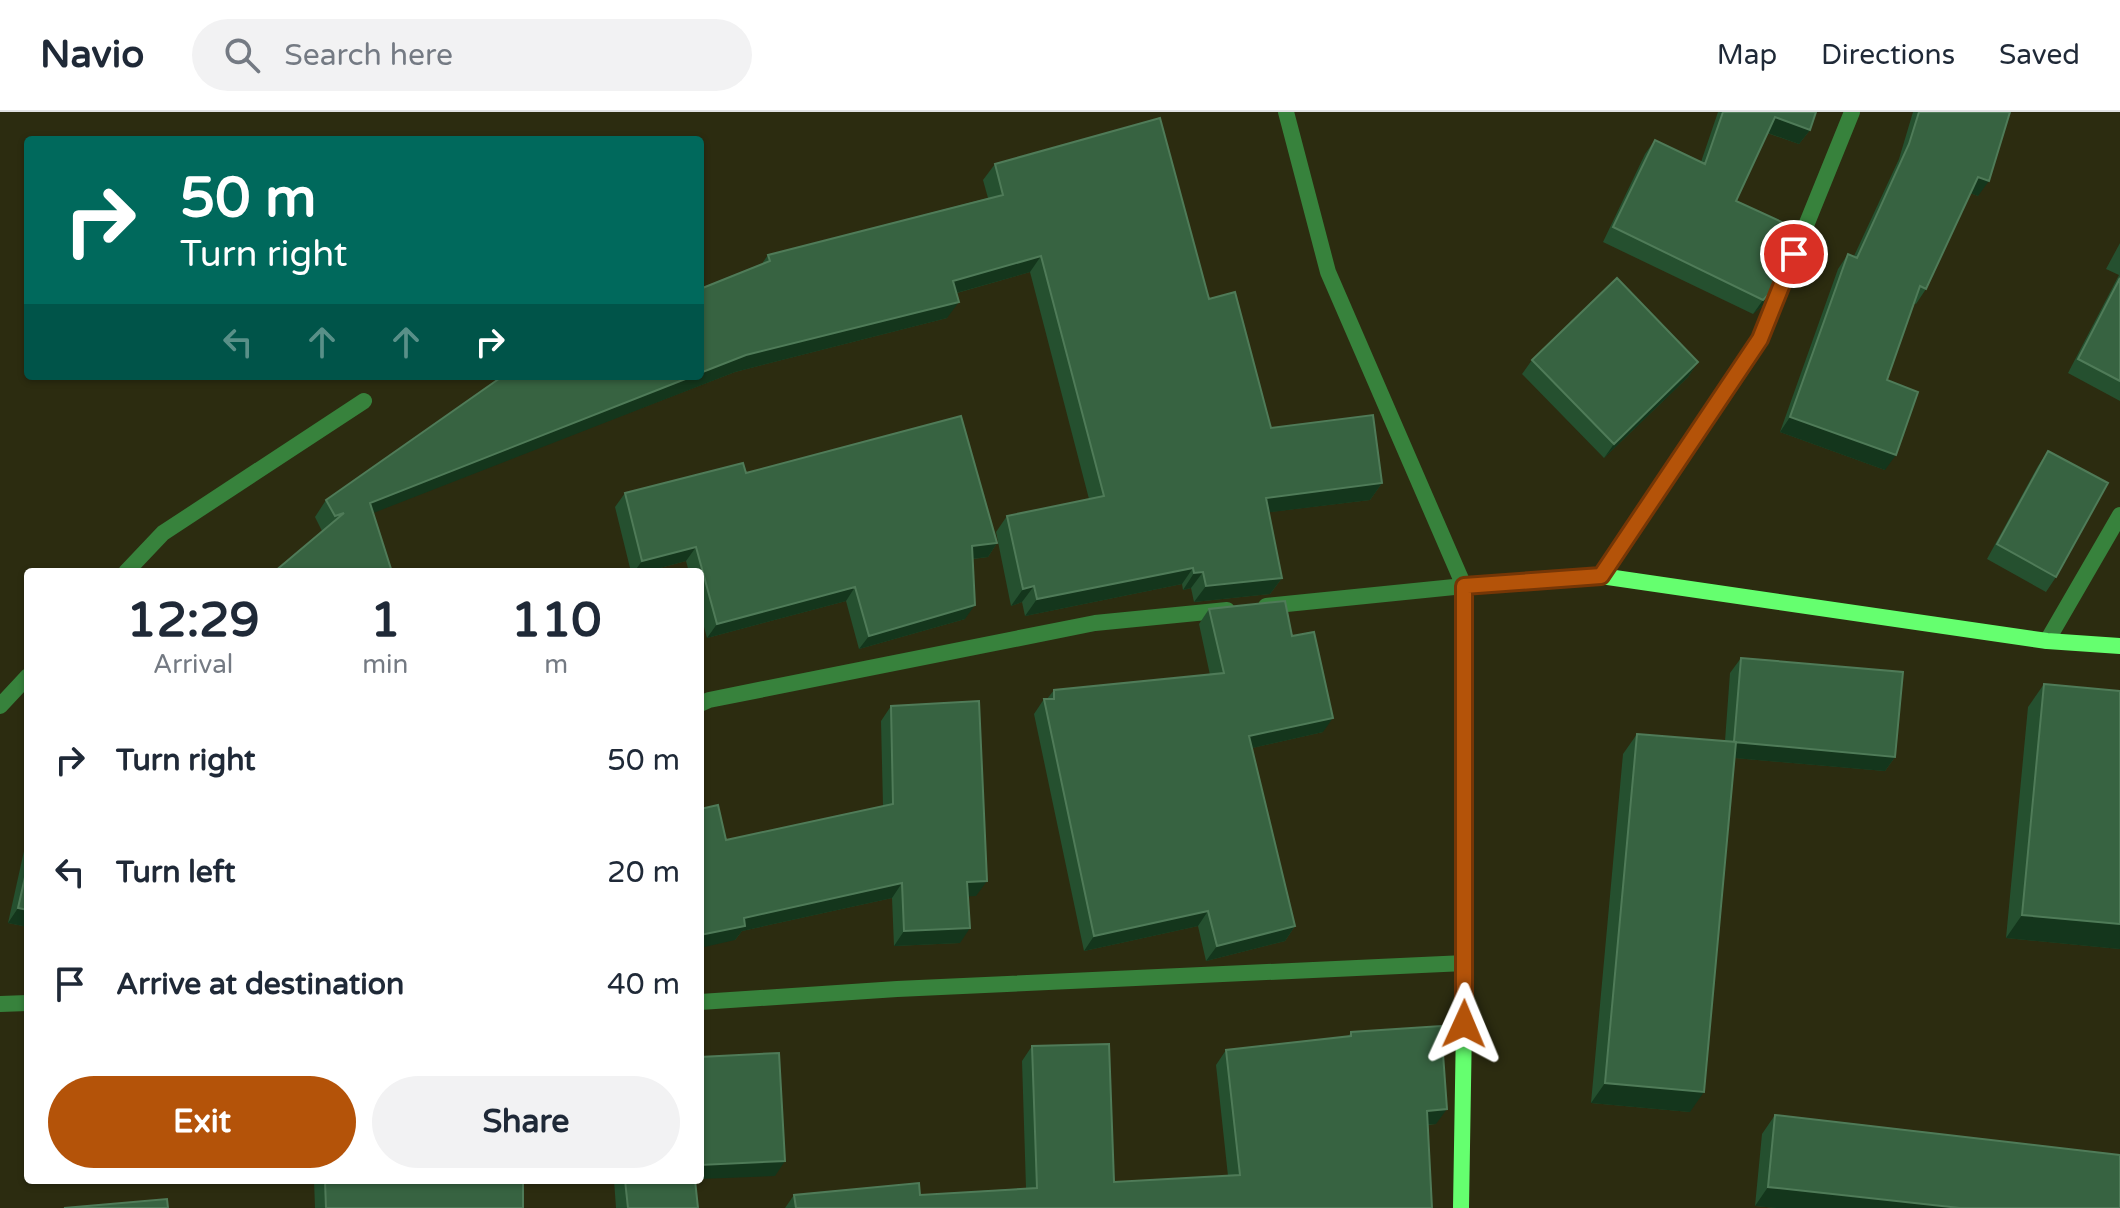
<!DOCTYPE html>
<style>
:root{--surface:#fff;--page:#f2f2f3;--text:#1f2937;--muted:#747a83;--line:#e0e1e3;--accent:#b45309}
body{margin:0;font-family:"Varela Round",sans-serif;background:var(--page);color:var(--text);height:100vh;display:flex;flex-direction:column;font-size:30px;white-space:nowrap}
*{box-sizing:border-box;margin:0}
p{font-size:26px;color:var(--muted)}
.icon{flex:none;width:44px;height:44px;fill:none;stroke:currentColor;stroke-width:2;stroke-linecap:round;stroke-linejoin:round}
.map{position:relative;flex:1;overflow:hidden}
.drawer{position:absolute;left:24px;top:456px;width:680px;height:616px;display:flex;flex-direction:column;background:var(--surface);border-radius:8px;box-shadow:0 2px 6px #0004}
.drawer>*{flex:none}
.banner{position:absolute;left:24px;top:24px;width:680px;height:244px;border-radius:8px;box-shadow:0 2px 6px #0004;background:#00695c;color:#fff;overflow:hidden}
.pin{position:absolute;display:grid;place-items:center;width:68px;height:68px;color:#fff;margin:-34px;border:4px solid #fff;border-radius:50%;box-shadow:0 2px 8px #0007}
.me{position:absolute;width:88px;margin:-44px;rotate:1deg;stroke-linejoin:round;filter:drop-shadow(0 0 6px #0008)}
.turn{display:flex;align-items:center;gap:28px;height:168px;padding:0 24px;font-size:36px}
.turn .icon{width:104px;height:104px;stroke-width:2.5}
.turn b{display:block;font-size:56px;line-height:68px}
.lanes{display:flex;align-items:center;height:76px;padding:0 24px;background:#0003;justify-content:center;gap:40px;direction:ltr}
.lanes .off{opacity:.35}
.eta{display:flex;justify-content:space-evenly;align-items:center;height:136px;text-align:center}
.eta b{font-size:48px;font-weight:700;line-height:56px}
.cta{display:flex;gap:16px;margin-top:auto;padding:16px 24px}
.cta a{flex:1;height:92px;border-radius:48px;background:var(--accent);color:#fff;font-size:32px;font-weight:700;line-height:92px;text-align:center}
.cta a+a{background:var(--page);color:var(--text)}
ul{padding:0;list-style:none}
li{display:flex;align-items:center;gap:24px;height:112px;padding:0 24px}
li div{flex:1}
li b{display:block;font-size:30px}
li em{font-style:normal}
header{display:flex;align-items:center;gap:48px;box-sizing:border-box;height:112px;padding:0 40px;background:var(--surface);border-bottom:2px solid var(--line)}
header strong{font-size:38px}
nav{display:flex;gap:44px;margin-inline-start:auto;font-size:28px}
.search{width:560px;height:72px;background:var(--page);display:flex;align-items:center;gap:20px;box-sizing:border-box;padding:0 28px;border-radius:44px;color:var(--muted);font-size:30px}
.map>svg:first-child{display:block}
.green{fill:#2c2c10;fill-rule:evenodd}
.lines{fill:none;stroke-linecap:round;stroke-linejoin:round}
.street{stroke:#37823c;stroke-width:16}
.secondary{stroke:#65ff6f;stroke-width:16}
.wall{fill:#25502f}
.shaded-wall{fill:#14361c}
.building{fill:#376341;stroke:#4f7b58;stroke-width:2}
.route-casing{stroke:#753606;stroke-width:20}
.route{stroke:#b45309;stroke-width:14}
</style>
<header>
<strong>Navio</strong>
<div class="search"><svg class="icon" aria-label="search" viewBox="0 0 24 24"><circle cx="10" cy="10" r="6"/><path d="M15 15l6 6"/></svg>Search here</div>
<nav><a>Map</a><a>Directions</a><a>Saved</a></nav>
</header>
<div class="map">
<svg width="2120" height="1096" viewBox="0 0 2120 1096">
<rect width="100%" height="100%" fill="#0d2211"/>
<path class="green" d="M0,0h2120v1096h-2120zM28,28h672v236h-672zM28,460h672v608h-672z"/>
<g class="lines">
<path class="street" d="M126,460l37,-39 201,-132
M1601,464l159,-237 92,-227
M1266,494l198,-20 -136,-314 -42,-160
M2047,529l73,-126
M700,592l9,-4 386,-77 132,-13
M0,594l28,-30
M700,890l197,-13 568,-26
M0,892l28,-1"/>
<path class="secondary" d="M1461,1096l4,-245 -1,-377 137,-10 446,65 73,5"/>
</g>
<path class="wall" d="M1718,0h98l-6,18 -11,14 -32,-11 -31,68 61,28 -35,77 -9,8 -150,-72 42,-88 10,-14 46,22z
M1913,0h97l-32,84 -8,-3 -44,96 -10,15 -2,-1 -27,77 -2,90 -105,-38 58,-163 10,-15 6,2 45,-97z
M995,52l214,135 62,129 111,55 -12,17 -101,12 13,66 -12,16 -76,8 -3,-14 -8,2 -1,-6 -157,32 -3,-14 -11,4 -15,-74 11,-16 82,-17 -59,-227 -73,21 -10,25 -212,54 -413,159 -7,-14 11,-17 435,-235 7,-10 220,-57 -5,-18z
M2120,131v158l-52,-28 51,-98 -13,-6z
M1532,248l166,2 -10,15 -84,81 -82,-84z
M2048,339l8,126 -10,15 -59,-33 51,-93z
M746,361l251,70 -9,14 -15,2 -8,60 -106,30 -13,-48 -139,37 -7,-26v-40h-11l-3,-11 -41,11h-14l-16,-65 10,-14z
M1209,497l83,27 31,96 -71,16 43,178 -10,15 -79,20 -8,-35 -114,25 -50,-237 10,-15h3l7,-9 156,-15 -11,-51z
M1741,546l154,99 -10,14 -150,-13 -45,354 -99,-9 32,-349 14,-20 88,7 5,-68z
M2044,572l76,7v258l-114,-11 22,-231z
M891,594l85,190h-8l-8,47 -66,3 -2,-48 -150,33 -7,9 -9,-100 157,-34 -2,-85z
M28,721v94l-20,-4z
M1351,920l85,92 -8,1 4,83 -512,-13 106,-7 -4,-127 10,-15 82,136 114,-6 -12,-111 10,-15 122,-13z
M1775,1003l345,93h-343l-22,-2 7,-72z
M314,1068h209v28h-208z
M614,1068h81l3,28h-82z
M794,1083l2,13h-11z"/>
<path class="shaded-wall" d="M1775,5l35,13 -11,14 -34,-12z
M1978,65l11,4 -11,15 -11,-4z
M1041,144l-11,16 -88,25 11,-16z
M1772,179l-10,15 -9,8 10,-14z
M959,190l-12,16 -212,54 -377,147 12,-16 323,-127h7v-3l46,-18z
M1698,250l-10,15 -84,81 10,-14z
M1790,305l106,38 -11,15 -105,-38z
M1382,371l-12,17 -115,14 11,-16z
M997,431l-9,14 -26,3 10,-14z
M696,435l-10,14 -41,11h-11l8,-11z
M1193,456l-11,16 -157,32 12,-17z
M1203,460l-12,16 -8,2 11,-17z
M1282,466l-12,16 -76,8 12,-16z
M1034,474l-12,16 -11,4 12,-17z
M855,475l-9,14 -139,37 10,-14z
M975,493l-10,14 -106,30 10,-13z
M1333,606l-10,14 -84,19 10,-15z
M1734,630l161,15 -10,14 -162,-14z
M987,769l-11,15 -19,1 10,-15z
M902,771l-10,15 -150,33 -7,9 -35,8v-13l44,-17z
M18,796l10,2v17l-20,-4z
M1208,799l-10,15 -114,25 10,-15z
M2022,803l98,9v25l-114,-11z
M1295,814l-10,15 -79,20 11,-15z
M970,816l-10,15 -66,3 10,-15z
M1605,971l99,9 -14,20 -99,-9z
M1447,997l-11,15 -19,1 10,-14z
M785,1049l-10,15 -75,3v-14z
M1768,1075l192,21h-183l-22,-2z"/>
<path class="building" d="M1723,0h93l-6,18 -35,-13 -39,84 61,28 -25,62 -9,9 -150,-73 42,-87 50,24z
M1919,0h91l-21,69 -11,-4 -52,112 -6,-3 -33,94 31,12 -22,63 -106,-38 58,-163 9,4 52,-114z
M1160,6l49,181 26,-7 36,136 102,-13 9,68 -116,15 16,80 -76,8 -3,-14 -9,1 -1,-5 -156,31 -3,-13 -11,3 -16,-73 97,-20 -63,-240 -88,25 6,21 -213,53 -46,18v-84l70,-28 -2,-6 235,-60 -8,-31z
M1617,166l81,84 -84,82 -82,-84z
M2120,166v103l-42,-22z
M503,264h190l-323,127 22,69h-118l70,-59 -9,3 -9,-16z
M961,304l36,127 -25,3 3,59 -106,31 -14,-49 -138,37 -21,-77 -54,14 -17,-68 118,-30 3,10z
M2048,339l60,32 -52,94 -59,-33z
M1285,489l7,35 22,-4 19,86 -84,18 46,190 -78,20 -9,-35 -114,25 -50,-237h10v-9l170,-17 -15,-64z
M1741,546l162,14 -8,85 -161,-15z
M2044,572l76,7v233l-98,-9z
M979,589l8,180 -20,1 3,46 -66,3 -2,-48 -158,35 1,8 -45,9v-126l18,-4 8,35 167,-36 -2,-98z
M1637,622l99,8 -32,350 -99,-9z
M28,752v46l-10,-2z
M1441,914l6,83 -20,2 5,97h-636l-2,-13 125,-12 1,12 117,-7 -5,-142 77,-2 5,138 126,-7 -14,-125 125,-14v-4z
M779,941l6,108 -85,4v-108z
M1775,1003l345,40v53h-160l-192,-21z
M325,1068h198v28h-197z
M625,1068h70l3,28h-70z
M167,1087l1,9h-104z"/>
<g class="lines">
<defs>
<path id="route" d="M1464,912v-438l137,-10 159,-237 34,-85"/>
</defs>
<use href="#route" class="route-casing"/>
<use href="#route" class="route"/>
</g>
</svg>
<div class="pin" style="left:1794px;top:142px;background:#d93025"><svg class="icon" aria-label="arrive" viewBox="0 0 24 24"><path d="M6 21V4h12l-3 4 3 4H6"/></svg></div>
<svg class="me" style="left:1464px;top:912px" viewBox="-20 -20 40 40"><path d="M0-17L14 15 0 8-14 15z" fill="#b45309" stroke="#fff" stroke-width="4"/></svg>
<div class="banner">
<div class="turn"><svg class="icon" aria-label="right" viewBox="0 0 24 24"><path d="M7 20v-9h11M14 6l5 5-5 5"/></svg><div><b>50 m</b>Turn right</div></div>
<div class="lanes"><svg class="icon off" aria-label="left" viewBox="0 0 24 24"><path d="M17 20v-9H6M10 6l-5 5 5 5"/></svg><svg class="icon off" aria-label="ahead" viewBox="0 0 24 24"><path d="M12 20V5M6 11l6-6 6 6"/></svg><svg class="icon off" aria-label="ahead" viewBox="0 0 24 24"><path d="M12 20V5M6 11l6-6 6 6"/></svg><svg class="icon" aria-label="right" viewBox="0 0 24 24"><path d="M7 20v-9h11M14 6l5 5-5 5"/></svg></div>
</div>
<section class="drawer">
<div class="eta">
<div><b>12:29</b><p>Arrival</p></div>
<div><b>1</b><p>min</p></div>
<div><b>110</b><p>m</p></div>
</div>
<ul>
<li><svg class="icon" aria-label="right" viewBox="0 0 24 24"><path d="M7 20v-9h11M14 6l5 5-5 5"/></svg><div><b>Turn right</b></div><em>50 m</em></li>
<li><svg class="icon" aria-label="left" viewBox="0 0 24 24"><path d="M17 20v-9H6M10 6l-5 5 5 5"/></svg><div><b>Turn left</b></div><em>20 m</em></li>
<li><svg class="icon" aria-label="arrive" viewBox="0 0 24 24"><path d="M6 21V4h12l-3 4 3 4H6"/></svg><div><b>Arrive at destination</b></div><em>40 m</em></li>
</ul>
<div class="cta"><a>Exit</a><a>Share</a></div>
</section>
</div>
